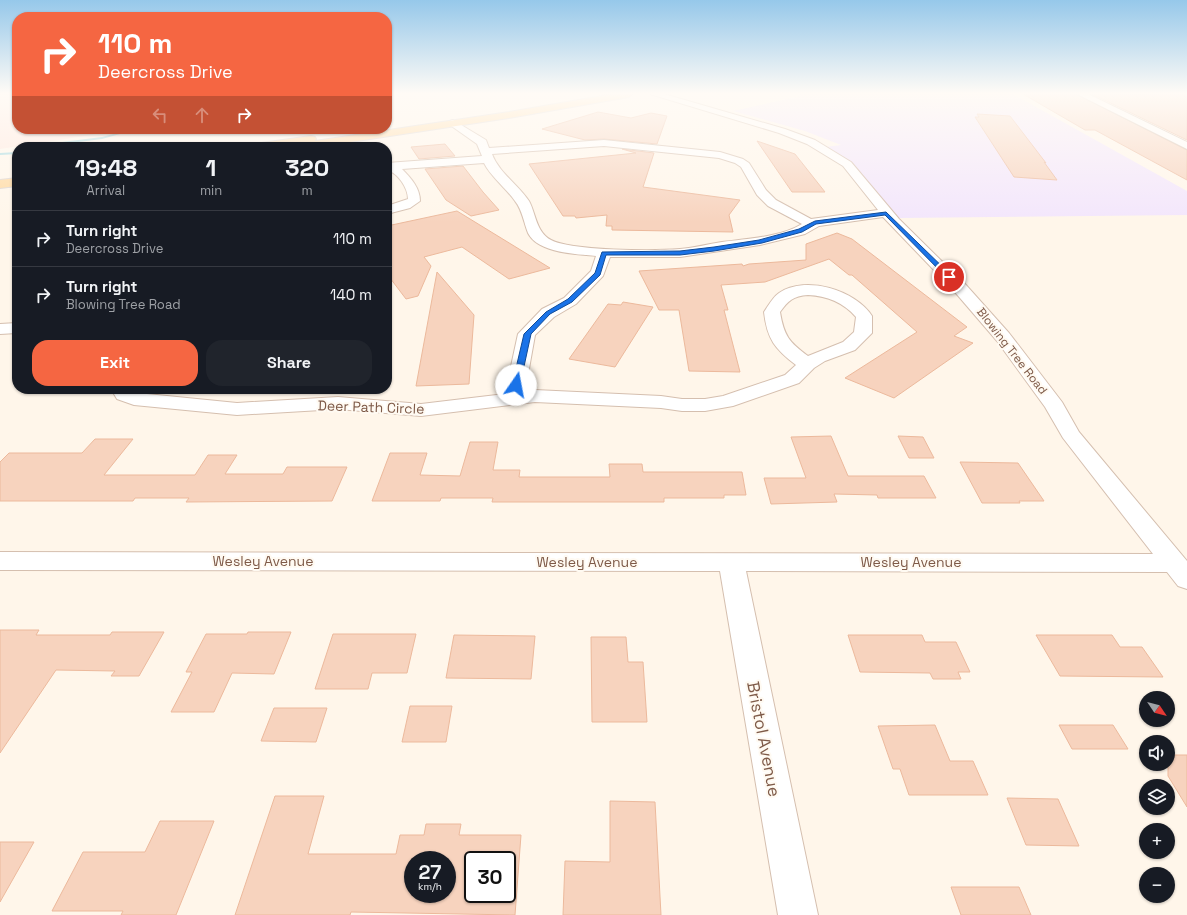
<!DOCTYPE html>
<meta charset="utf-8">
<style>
:root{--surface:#171b24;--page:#20242c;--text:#f1f3f6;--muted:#9ea1a6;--line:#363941;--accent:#f56642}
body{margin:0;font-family:"Space Grotesk",sans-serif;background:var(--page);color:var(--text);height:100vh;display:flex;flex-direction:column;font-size:15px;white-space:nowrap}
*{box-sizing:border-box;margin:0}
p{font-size:13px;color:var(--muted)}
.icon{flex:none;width:22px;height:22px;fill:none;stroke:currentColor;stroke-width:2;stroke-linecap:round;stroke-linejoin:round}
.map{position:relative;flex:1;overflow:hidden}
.details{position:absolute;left:12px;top:142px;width:380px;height:252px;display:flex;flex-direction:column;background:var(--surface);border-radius:16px;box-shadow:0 1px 3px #0004}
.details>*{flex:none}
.banner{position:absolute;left:12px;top:12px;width:380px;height:122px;border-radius:16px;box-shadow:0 1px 3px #0004;background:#f56642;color:#fff;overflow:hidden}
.needle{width:26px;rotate:125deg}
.buttons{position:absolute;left:1139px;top:691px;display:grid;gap:8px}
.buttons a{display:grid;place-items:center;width:36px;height:36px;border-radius:50%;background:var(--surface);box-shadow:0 1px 3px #0004;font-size:20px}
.speed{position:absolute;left:404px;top:851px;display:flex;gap:8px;font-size:20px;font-weight:700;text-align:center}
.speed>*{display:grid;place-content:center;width:52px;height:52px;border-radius:50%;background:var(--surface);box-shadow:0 1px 3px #0004;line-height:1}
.speed small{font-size:10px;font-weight:400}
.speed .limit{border:2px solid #111;border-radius:6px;background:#fff;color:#111}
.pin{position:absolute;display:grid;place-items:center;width:34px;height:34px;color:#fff;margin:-17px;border:2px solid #fff;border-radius:50%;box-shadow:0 1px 4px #0007}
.me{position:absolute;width:44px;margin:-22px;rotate:12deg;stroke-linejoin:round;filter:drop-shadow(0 0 3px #0008)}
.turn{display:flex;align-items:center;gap:14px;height:84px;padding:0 20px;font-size:18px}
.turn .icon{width:52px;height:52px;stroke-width:2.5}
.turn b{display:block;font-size:28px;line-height:34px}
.lanes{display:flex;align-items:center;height:38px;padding:0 20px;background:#0003;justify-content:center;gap:20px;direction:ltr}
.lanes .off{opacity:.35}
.eta{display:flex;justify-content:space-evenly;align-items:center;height:68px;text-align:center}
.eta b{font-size:24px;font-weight:700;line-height:28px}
.cta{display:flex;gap:8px;margin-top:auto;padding:8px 20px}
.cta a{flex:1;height:46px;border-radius:16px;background:var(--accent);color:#fff;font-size:16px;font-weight:700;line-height:46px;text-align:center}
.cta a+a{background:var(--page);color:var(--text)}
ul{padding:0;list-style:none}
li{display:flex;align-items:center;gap:12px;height:56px;padding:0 20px;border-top:1px solid var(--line)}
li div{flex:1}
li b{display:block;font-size:15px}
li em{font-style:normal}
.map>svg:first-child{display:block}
.commercial{fill:#ffe7dd}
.education{fill:#f3e6fc}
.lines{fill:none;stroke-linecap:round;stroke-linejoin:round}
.stream{fill:#9fd7df;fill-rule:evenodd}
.building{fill:#f7d3be;stroke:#ecb99c;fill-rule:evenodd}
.minor-casing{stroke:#d5bfaf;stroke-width:2}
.major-casing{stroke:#ddd4cf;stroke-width:2}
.minor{fill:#fff;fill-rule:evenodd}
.major{fill:#ffd9a0;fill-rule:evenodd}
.route{fill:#1a73e8;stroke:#114b97}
.labels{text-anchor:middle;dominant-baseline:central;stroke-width:4;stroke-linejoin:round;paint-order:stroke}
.far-street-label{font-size:12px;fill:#7e5a48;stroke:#fffaf2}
.street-label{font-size:14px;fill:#7e5a48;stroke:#fffaf2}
.near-street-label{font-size:17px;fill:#7e5a48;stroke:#fffaf2}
</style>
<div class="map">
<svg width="1187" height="915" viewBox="0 0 1187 915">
<rect width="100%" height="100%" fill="#fff6ea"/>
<path class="commercial" d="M0,94h17v35h96l-22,6 -91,14z"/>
<path class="education" d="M800,94h213l174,97v24l-288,3 -47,-55 -26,-16 15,-2 -36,-14 -72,-20 68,-15z"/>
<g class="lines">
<path class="stream" d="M132,129h6l-36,10 -62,8 14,-4 48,-6z
M17,152v2l-17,1v-2z"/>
</g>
<path class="building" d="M1023,94h53l111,56v30l-92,-50h-10z
M1092,94l95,1v45z
M598,112l33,6 20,-5 16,3 -10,28 -53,-5 -19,1 -43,-11z
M977,114l33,2 36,47 -2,-1 13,18 -43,-3 -39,-60h4z
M757,141l38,13 30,38h-33z
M445,144l10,12 -36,3 -8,-12z
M622,149l32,4 -11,34 97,13 -11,15 4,17 -121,-2v-4h-6l1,-11 -31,3 -1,-2h-12l-34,-52 107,-11z
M463,166l20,26 16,18 -28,6 -25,-16 -21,-31z
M457,211l93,57 -41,11 -47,-32 -38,10 7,9 -13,30 -12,3 -19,-25v-48z
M837,233l15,6 115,88 -13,9 19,7 -79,55 -49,-20 72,-46 -65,-57h-3l-20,-16 -64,23 -44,3 7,25h-4l16,62 -51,-1 -10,-61h-20l-20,-39 103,-7 1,2 6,-2 57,-4v-16z
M437,272l37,43 -5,69 -53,2z
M623,302l30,5 -38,60 -46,-8 39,-55 13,1z
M831,436l17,40h76l12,22h-58l-1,-3 -43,-1 3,8 -66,2 -7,-26h42l-15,-41z
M898,436l25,1 11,21h-25z
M95,439h38l-29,36h91l13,-20h29l-12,19h58l4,-7h60l-15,34 -146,1 3,-4h-54l-2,3h-133v-39l9,-9h73z
M470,442h28l-5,28h27l-1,7h91l-1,-13h33l1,8h99l4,23h-22v3h-60v4h-172l1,-4h-52l-1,3h-68l18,-48h37l-7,22 40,1z
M960,462l58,1 26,38h-25l1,2h-38z
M0,630h39l-3,5h74l2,-3h52l-25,44h-28l4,-5 -59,-1 -56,83z
M248,632h43l-17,42 -42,-1 -18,39h-43l21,-40h-6l20,-38h41z
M333,634h83l-9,39h-35l-4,16h-53z
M454,635l81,1 -4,43 -85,-1z
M848,635h74l3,7h31l14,30h-12l3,7h-28l-3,-6 -70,-1z
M1036,635h76l8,12h22l21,30 -103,-1z
M591,637h35l2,25h15l4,60h-55z
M410,706h42l-6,36h-44z
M274,708h53l-11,34 -55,-1z
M935,725l15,36h23l15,34h-79l-9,-26h-7l-15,-43z
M1059,725h54l15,24h-56z
M1168,755h19v52l-19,-31z
M275,796h49l-16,58h88l4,-19h24l2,-11h35l-2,11h62l-6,80 -164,-3 -1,3h-115zM413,860h34v34h-34zM473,860h34v34h-34z
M1007,798l51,1 21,47 -53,-1z
M610,801l45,1 6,113h-98l2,-54 45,1z
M160,821h54l-38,94h-55l2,-4h-71l31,-59h62z
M0,842h34l-34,60z
M951,887h68l12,28h-70z"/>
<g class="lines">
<defs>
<path id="minor" d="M650,94h14l121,35 30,11 36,22 48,57 67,66 43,48 53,69 17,30 108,129v28l-9,-3 -11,-14 -421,-1 72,344h-40l-58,-344 -720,-1v-18l1153,2 -90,-116 -18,-31 -48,-66 -43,-50 -71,-74 -64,9 -14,8 -45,11 -80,12h-70l-7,19 -27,28 -22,13 -19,18 -10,56 10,-1 126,6 21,3h23l18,-3 62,-21 11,-10c-21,-16 -29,-26 -32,-53 4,-6 9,-15 15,-19 27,-18 76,-3 93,23v17l-17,17 -30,11 -11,7 -15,15 -66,23 -28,5h-23l-21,-3 -126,-6 -114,14 -83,-7 -101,6 -103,-10 -17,-6 -6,-10h20l1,2 5,2 100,10 101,-6 83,7 84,-10 13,-60 24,-25 22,-11 27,-27 5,-15c-20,-2 -58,-3 -68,-23 -4,-10 -6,-24 -13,-32 -9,-13 -24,-24 -31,-38l-82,6c9,9 18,19 18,32l-10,7 -23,6v-8l21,-7c0,-11 -10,-26 -21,-29v-7l95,-7 -5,-12 -27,-19 -2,-2 2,-2 3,-1 33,20 3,8 115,-8 116,12 23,7 6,4 17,27 10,10 35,19 67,-9 -35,-44 -36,-22 -28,-11zM604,146l115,12 16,5 6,4 16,28 11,11 34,18c-21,13 -56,15 -80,18 -14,2 -28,6 -42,7 -26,2 -108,2 -129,-9 -15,-8 -15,-26 -22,-39 -11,-17 -30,-28 -37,-47zM808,295c19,1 35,7 48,22l-2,15 -11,10 -35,14c-19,-14 -24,-20 -28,-44 8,-11 13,-16 28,-17z
M1077,94h11l99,48v7z
M17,323v10l-17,1v-10z"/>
<path id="major" d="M613,94h20l-4,3 -120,21 -192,29h-26l2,-2 -17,2h-27l5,-3 57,-8 4,1 1,2 -1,2 194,-29z
M17,178v8l-17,2v-8z"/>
</defs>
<use href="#minor" class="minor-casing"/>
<use href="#major" class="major-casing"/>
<use href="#minor" class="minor"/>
<use href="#major" class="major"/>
</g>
<linearGradient id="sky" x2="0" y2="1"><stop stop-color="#96c8ea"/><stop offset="0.42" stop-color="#fffbf6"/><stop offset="1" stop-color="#fffbf6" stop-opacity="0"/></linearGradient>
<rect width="1187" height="222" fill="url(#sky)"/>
<path class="route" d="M886,212l66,64v2h-5l-62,-63 -69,9 -14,8 -40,11 -48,8 -34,4h-74l-6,20 -28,27 -22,12 -19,20 -11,51 -4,3 -4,-3 12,-51 22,-22 22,-13 27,-26 7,-21 78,-1 34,-4 45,-7 40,-11 16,-8z"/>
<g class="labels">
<g class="far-street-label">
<text transform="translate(1012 351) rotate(52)">Blowing Tree Road</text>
</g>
<g class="street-label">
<text transform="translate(371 407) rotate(2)">Deer Path Circle</text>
<text x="263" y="561">Wesley Avenue</text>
<text x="587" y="562">Wesley Avenue</text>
<text x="911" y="562">Wesley Avenue</text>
</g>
<g class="near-street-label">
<text transform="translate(764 739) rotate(79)">Bristol Avenue</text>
</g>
</g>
</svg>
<div class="buttons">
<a><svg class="needle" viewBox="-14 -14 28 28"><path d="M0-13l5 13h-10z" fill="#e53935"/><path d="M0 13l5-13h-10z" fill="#9ea1a6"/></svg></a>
<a><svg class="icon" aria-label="sound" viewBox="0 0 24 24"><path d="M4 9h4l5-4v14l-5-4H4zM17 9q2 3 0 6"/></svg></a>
<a><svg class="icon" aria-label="layers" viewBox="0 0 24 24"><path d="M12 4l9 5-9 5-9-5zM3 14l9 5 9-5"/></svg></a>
<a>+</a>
<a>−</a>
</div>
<div class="speed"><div>27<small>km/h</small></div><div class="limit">30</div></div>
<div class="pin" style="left:949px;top:277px;background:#d93025"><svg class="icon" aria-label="arrive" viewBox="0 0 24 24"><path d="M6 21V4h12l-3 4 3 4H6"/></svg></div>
<svg class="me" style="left:516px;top:385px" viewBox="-20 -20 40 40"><circle r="19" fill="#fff"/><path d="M0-13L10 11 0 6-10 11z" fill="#1a73e8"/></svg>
<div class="banner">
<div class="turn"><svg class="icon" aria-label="right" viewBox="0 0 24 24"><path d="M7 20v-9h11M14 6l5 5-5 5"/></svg><div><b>110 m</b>Deercross Drive</div></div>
<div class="lanes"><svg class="icon off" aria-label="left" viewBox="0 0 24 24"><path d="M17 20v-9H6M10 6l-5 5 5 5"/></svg><svg class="icon off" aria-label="ahead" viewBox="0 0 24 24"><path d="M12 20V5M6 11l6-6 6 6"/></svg><svg class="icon" aria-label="right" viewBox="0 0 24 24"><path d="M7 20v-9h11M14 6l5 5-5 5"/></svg></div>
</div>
<section class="details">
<div class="eta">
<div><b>19:48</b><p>Arrival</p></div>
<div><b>1</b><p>min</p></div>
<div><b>320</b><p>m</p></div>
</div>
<ul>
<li><svg class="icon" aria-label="right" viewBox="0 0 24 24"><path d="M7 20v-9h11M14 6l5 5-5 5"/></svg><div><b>Turn right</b><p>Deercross Drive</p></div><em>110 m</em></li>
<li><svg class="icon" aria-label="right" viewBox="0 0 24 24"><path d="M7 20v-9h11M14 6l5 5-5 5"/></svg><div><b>Turn right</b><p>Blowing Tree Road</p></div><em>140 m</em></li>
</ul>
<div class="cta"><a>Exit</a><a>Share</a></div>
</section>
</div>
